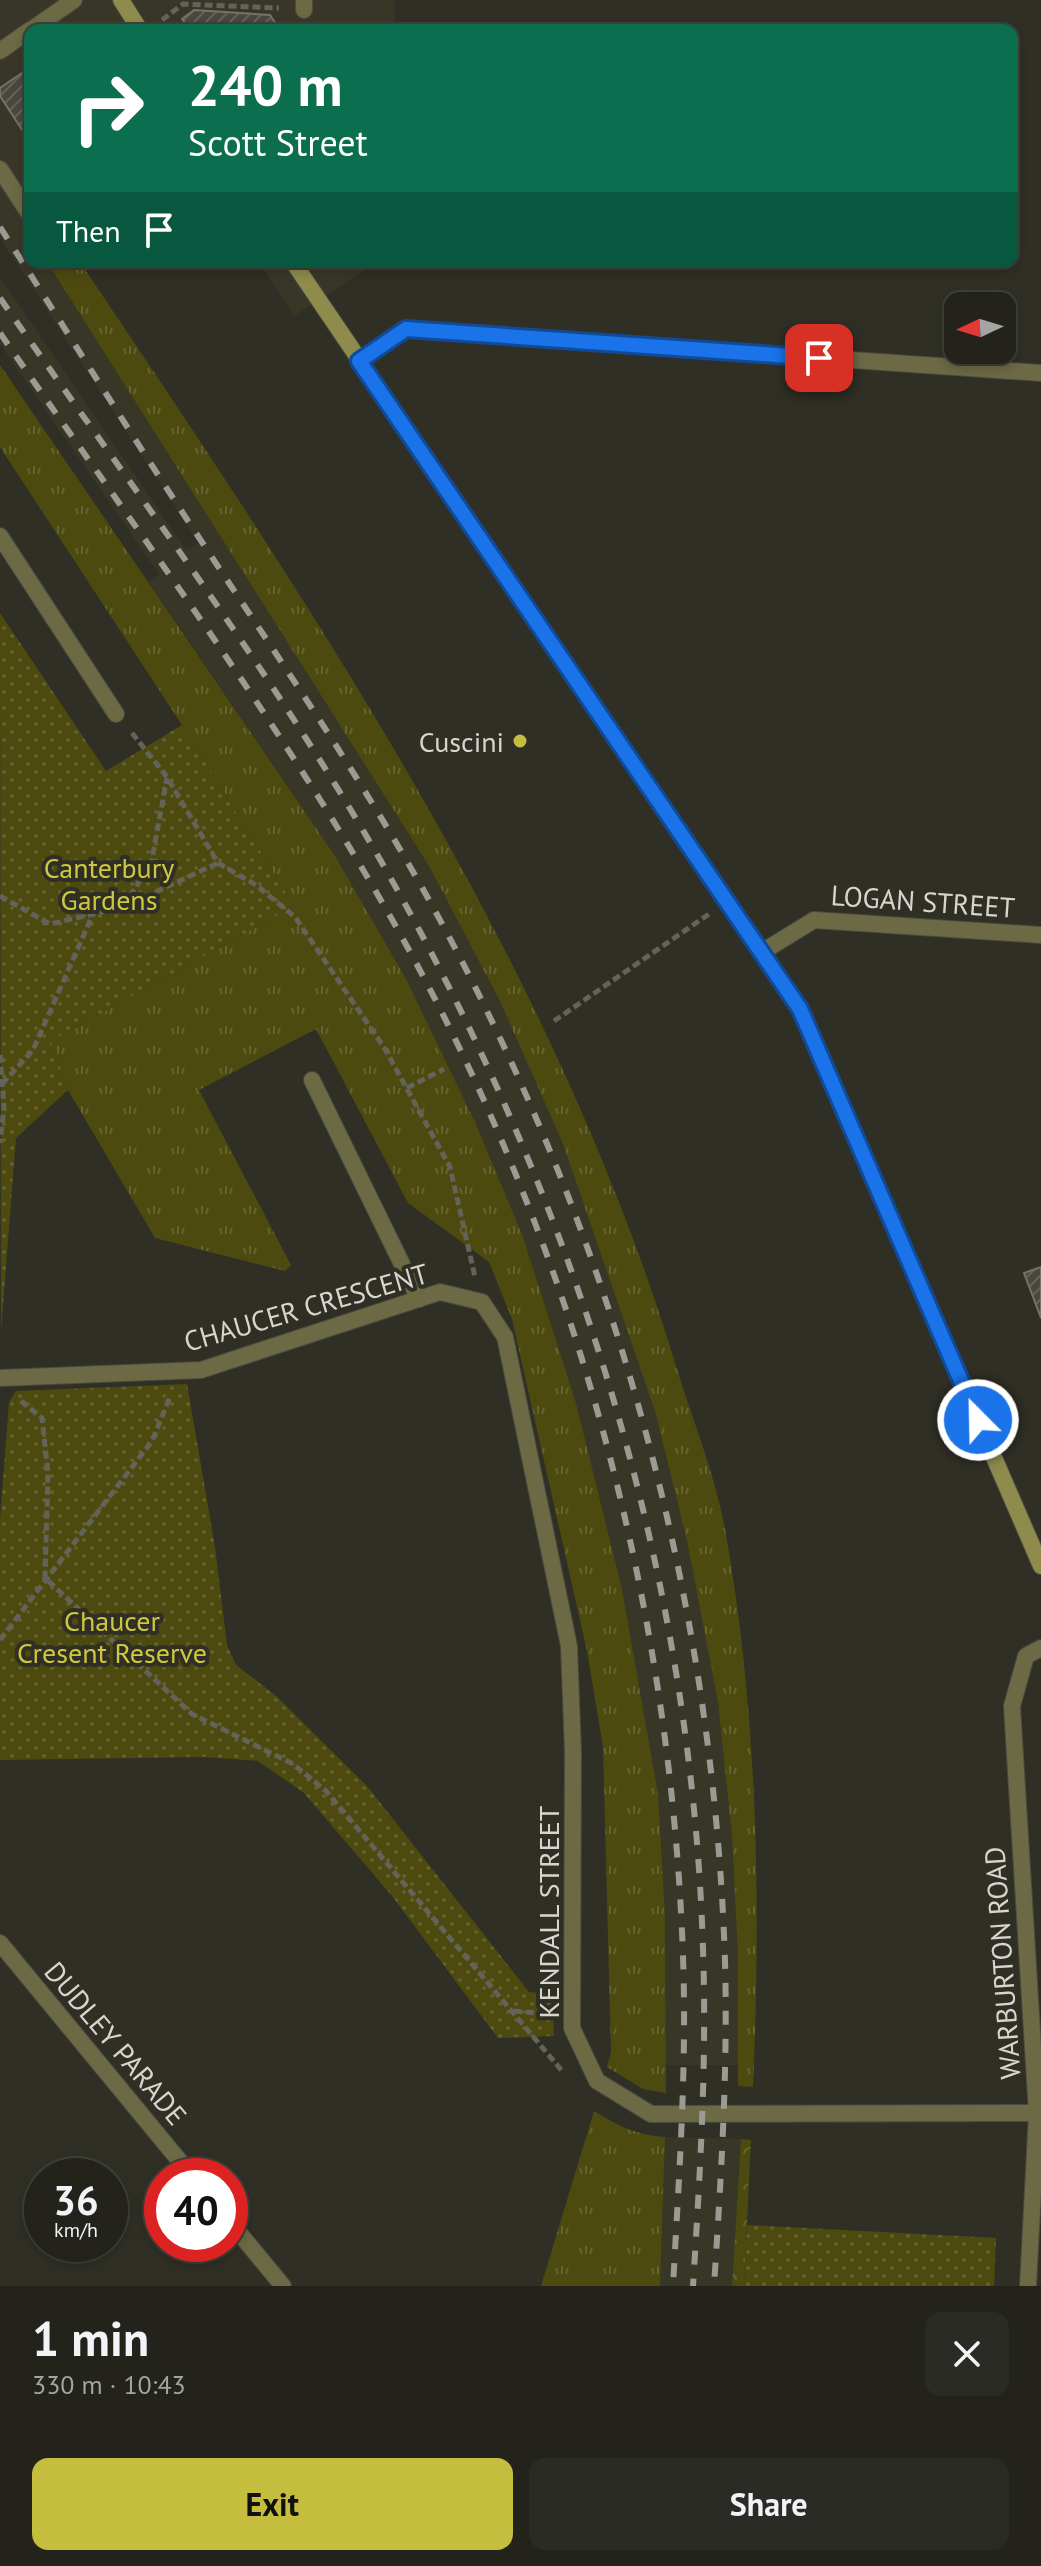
<!DOCTYPE html>
<meta charset="utf-8">
<style>
:root{--surface:#23231c;--page:#2b2b25;--text:#f1f3f6;--muted:#a3a4a3;--line:#40403b;--accent:#c4bd3e}
body{margin:0;font-family:"PT Sans",sans-serif;background:var(--page);color:var(--text);height:100vh;display:flex;flex-direction:column;font-size:30px;white-space:nowrap}
*{box-sizing:border-box;margin:0}
p{font-size:26px;color:var(--muted)}
.icon{flex:none;width:44px;height:44px;fill:none;stroke:currentColor;stroke-width:2;stroke-linecap:round;stroke-linejoin:round}
.map{position:relative;height:2286px;overflow:hidden}
.drawer{display:flex;flex-direction:column;background:var(--surface);flex:1}
.drawer>*{flex:none}
.top-card{position:absolute;left:24px;top:24px;width:994px;height:244px;border-radius:16px;box-shadow:0 4px 12px #0003,0 0 0 2px var(--line);background:#0b6e4f;color:#fff;overflow:hidden}
.needle{width:52px;rotate:266deg}
.fabs{position:absolute;left:944px;top:292px;display:grid;gap:16px}
.fabs a{display:grid;place-items:center;width:72px;height:72px;border-radius:16px;background:var(--surface);box-shadow:0 4px 12px #0003,0 0 0 2px var(--line);font-size:40px}
.speed{position:absolute;left:24px;top:2158px;display:flex;gap:16px;font-size:40px;font-weight:700;text-align:center}
.speed>*{display:grid;place-content:center;width:104px;height:104px;border-radius:50%;background:var(--surface);box-shadow:0 4px 12px #0003,0 0 0 2px var(--line);line-height:1}
.speed small{font-size:20px;font-weight:400}
.speed .limit{border:12px solid #d22;background:#fff;color:#111}
.pin{position:absolute;display:grid;place-items:center;width:68px;height:68px;color:#fff;margin:-34px;border-radius:16px;box-shadow:0 4px 12px #0006}
.me{position:absolute;width:88px;margin:-44px;rotate:337deg;stroke-linejoin:round;filter:drop-shadow(0 0 6px #0008)}
.turn{display:flex;align-items:center;gap:28px;height:168px;padding:0 32px;font-size:36px}
.turn .icon{width:104px;height:104px;stroke-width:2.5}
.turn b{display:block;font-size:56px;line-height:68px}
.then{display:flex;align-items:center;height:76px;padding:0 32px;background:#0003;gap:16px;font-size:30px}
.round{display:grid;place-items:center;flex:none;width:84px;height:84px;border-radius:16px;background:var(--page)}
.headline{display:flex;align-items:center;justify-content:space-between;height:136px;padding:0 32px}
h1{font-size:48px;font-weight:600;line-height:60px}
.cta{display:flex;gap:16px;margin-top:auto;padding:16px 32px}
.cta a{flex:1;height:92px;border-radius:16px;background:var(--accent);color:#111;font-size:32px;font-weight:600;line-height:92px;text-align:center}
.cta a+a{background:var(--page);color:var(--text)}
.map>svg:first-child{display:block}
.built{fill:#383727}
.grass{fill:url(#grass-tufts)}
.forest{fill:url(#forest-crowns)}
.park{fill:url(#park-dots)}
.building{fill:url(#building-hatch);stroke:#737368;stroke-width:2}
.lines{fill:none;stroke-linecap:round;stroke-linejoin:round}
.lane-casing{stroke:#4a4a40;stroke-width:18}
.street-casing{stroke:#4a4a40;stroke-width:18}
.secondary-casing{stroke:#4a4a40;stroke-width:18}
.path{stroke:#63635a;stroke-width:5;stroke-dasharray:8 4;stroke-linecap:butt}
.lane{stroke:#6c6a44;stroke-width:16}
.street{stroke:#6c6a44;stroke-width:16}
.secondary{stroke:#8e8b4d;stroke-width:16}
.rail{stroke:#9b9b93;stroke-width:6;stroke-dasharray:14 14;stroke-linecap:butt}
.route-casing{stroke:#114b97;stroke-width:20}
.route{stroke:#1a73e8;stroke-width:14}
.poi-dot{fill:#c4bd3e;stroke:#2f2f25;stroke-width:3}
.labels{text-anchor:middle;dominant-baseline:central;stroke-width:8;stroke-linejoin:round;paint-order:stroke}
.poi-label{font-size:28px;fill:#d6d6cf;stroke:#2f2f25;text-anchor:end}
.park-label{font-size:28px;fill:#cfc83c;stroke:#2f2f25}
.street-label{font-size:28px;fill:#d6d6cf;stroke:#2f2f25}
</style>
<div class="map">
<svg width="1041" height="2286" viewBox="0 0 1041 2286">
<defs>
<pattern id="grass-tufts" width="24" height="20" patternUnits="userSpaceOnUse" patternTransform="scale(2)"><rect width="24" height="20" fill="#4d4a10"/><path d="M3 7l-1-3M5 7V3M7 7l1-3M15 17l-1-3M17 17v-4M19 17l1-3" fill="none" stroke="#666332"/></pattern>
<pattern id="forest-crowns" width="20" height="18" patternUnits="userSpaceOnUse" patternTransform="scale(2)"><rect width="20" height="18" fill="#4d4a10"/><path d="M2 6a3 3 0 1 1 6 0M12 15a3 3 0 1 1 6 0" fill="none" stroke="#666332"/></pattern>
<pattern id="park-dots" width="8" height="8" patternUnits="userSpaceOnUse" patternTransform="scale(2)"><rect width="8" height="8" fill="#4d4a10"/><path d="M2 2h.1M6 6h.1" fill="none" stroke="#666332" stroke-width="1.8" stroke-linecap="round"/></pattern>
<pattern id="building-hatch" width="6" height="6" patternUnits="userSpaceOnUse" patternTransform="scale(2)"><rect width="6" height="6" fill="#49483e"/><path d="M-1 1l2-2M0 6l6-6M5 7l2-2" fill="none" stroke="#626259"/></pattern>
</defs>
<rect width="100%" height="100%" fill="#2f2f25"/>
<path class="built" d="M0,0h395l-1,27 44,3h-408v232h17l382,604 71,135 63,143 92,267 32,130 31,161 14,133 6,122 1,108h-73l-1,-148 -7,-123 -36,-205 -46,-186 -53,-166 -48,-115 -70,-145 -70,-121 -186,-274 10,-8 -159,-230v-67l186,273 13,-7 -199,-305z
M259,262h118l-83,54z
M665,2137l76,2 -9,147h-72z"/>
<path class="grass" d="M47,262h33c232,345 474,702 596,1104 16,53 39,108 49,163 33,184 36,371 28,558l-15,-1v-129l-6,-122 -14,-133 -31,-161 -32,-130 -92,-267 -63,-143 -71,-135z
M0,365l335,491 70,121 70,145 48,115 53,166 46,186 36,205 7,123 1,176 -23,-4 -36,-22 4,-15 -8,-305 -16,-96 -75,-332 -23,-57 -81,-59 -92,-174 -117,61 92,175 -6,6 -130,-33 -87,-148 -17,-49 243,-135 -112,-181 -182,-278z
M594,2111c23,15 43,24 71,26l-5,149h-119z"/>
<path class="forest" d="M741,2139l10,1 -7,146h-12z"/>
<path class="park" d="M0,613l106,158 76,-46 112,181 -243,135 17,49 -52,48 -15,193z
M187,1384l28,163 12,98 9,20 39,30 92,91 162,206 23,2 2,42 -56,2 -106,-142 -88,-103 -46,-32 -54,-4 -204,3v-240l9,-118 7,-11z
M747,2225l249,13 -2,48h-250z"/>
<path class="building" d="M194,10l76,5 10,15h-90l-8,-11z
M28,69l2,3v70l-30,-46v-8z
M1041,1267v51l-17,-45z"/>
<g class="lines">
<defs>
<path id="lane" d="M304,10v-10
M0,536l116,178
M312,1080l107,219"/>
<path id="street" d="M31,30l43,-30
M0,51l30,-21
M0,169l30,46
M359,361l47,-32 635,44
M762,952l52,-32 227,15
M0,1378l201,-8 239,-78 42,10 23,35 64,309 4,106 -1,276 25,53 54,33 386,-1
M0,1943l192,233
M230,2222l53,64
M1028,2286l9,-173 -25,-407 14,-50 15,-8"/>
<path id="secondary" d="M121,0l19,30
M293,262l507,747 241,557"/>
</defs>
<use href="#lane" class="lane-casing"/>
<use href="#street" class="street-casing"/>
<use href="#secondary" class="secondary-casing"/>
<path class="path" d="M162,20l21,-16 96,4
M132,733l35,44 51,86 38,22 39,32 90,132 65,118 25,110
M0,896l50,28 73,-17 95,-44
M123,906l28,-42 16,-86
M554,1021l155,-107
M0,1055l4,53 -4,35
M2,1084l31,-34 60,-136
M407,1088l37,-19
M21,1401l21,17 6,55 -3,105 147,136 101,50 33,27 237,281
M0,1640l152,-199 18,-44
M514,2011l34,3"/>
<use href="#lane" class="lane"/>
<use href="#street" class="street"/>
<use href="#secondary" class="secondary"/>
<path class="rail" d="M0,227c65,101 128,203 194,303 82,125 168,248 240,379 178,324 279,682 291,1052 3,108 -4,217 -11,325
M0,298c126,182 267,366 378,558 193,334 313,706 325,1093 4,113 -3,225 -10,337
M0,333c131,190 271,376 386,576 183,318 284,680 297,1047 4,110 -4,220 -10,330"/>
</g>
<g class="lines">
<defs>
<path id="route" d="M819,358l-413,-29 -47,32 441,648 178,411"/>
</defs>
<use href="#route" class="route-casing"/>
<use href="#route" class="route"/>
</g>
<circle class="poi-dot" cx="520" cy="741" r="8"/>
<g class="labels">
<g class="poi-label">
<text x="504" y="741">Cuscini</text>
</g>
<g class="park-label">
<text x="109" y="867">Canterbury<tspan x="109" dy="32">Gardens</tspan></text>
<text x="112" y="1620">Chaucer<tspan x="112" dy="32">Cresent Reserve</tspan></text>
</g>
<g class="street-label">
<text transform="translate(923 901) rotate(4)">LOGAN STREET</text>
<text transform="translate(306 1307) rotate(-16)">CHAUCER CRESCENT</text>
<text transform="translate(548 1912) rotate(-90)">KENDALL STREET</text>
<text transform="translate(1002 1963) rotate(-94)">WARBURTON ROAD</text>
<text transform="translate(116 2043) rotate(50)">DUDLEY PARADE</text>
</g>
</g>
</svg>
<div class="fabs">
<a><svg class="needle" viewBox="-14 -14 28 28"><path d="M0-13l5 13h-10z" fill="#e53935"/><path d="M0 13l5-13h-10z" fill="#a3a4a3"/></svg></a>
</div>
<div class="speed"><div>36<small>km/h</small></div><div class="limit">40</div></div>
<div class="pin" style="left:819px;top:358px;background:#d93025"><svg class="icon" aria-label="arrive" viewBox="0 0 24 24"><path d="M6 21V4h12l-3 4 3 4H6"/></svg></div>
<svg class="me" style="left:978px;top:1420px" viewBox="-20 -20 40 40"><circle r="17" fill="#1a73e8" stroke="#fff" stroke-width="3"/><path d="M0-11L8 9 0 5-8 9z" fill="#fff"/></svg>
<div class="top-card">
<div class="turn"><svg class="icon" aria-label="right" viewBox="0 0 24 24"><path d="M7 20v-9h11M14 6l5 5-5 5"/></svg><div><b>240 m</b>Scott Street</div></div>
<div class="then">Then<svg class="icon" aria-label="arrive" viewBox="0 0 24 24"><path d="M6 21V4h12l-3 4 3 4H6"/></svg></div>
</div>
</div>
<section class="drawer">
<div class="headline"><div><h1>1 min</h1><p>330 m · 10:43</p></div><a class="round"><svg class="icon" aria-label="close" viewBox="0 0 24 24"><path d="M6 6l12 12M18 6L6 18"/></svg></a></div>
<div class="cta"><a>Exit</a><a>Share</a></div>
</section>
